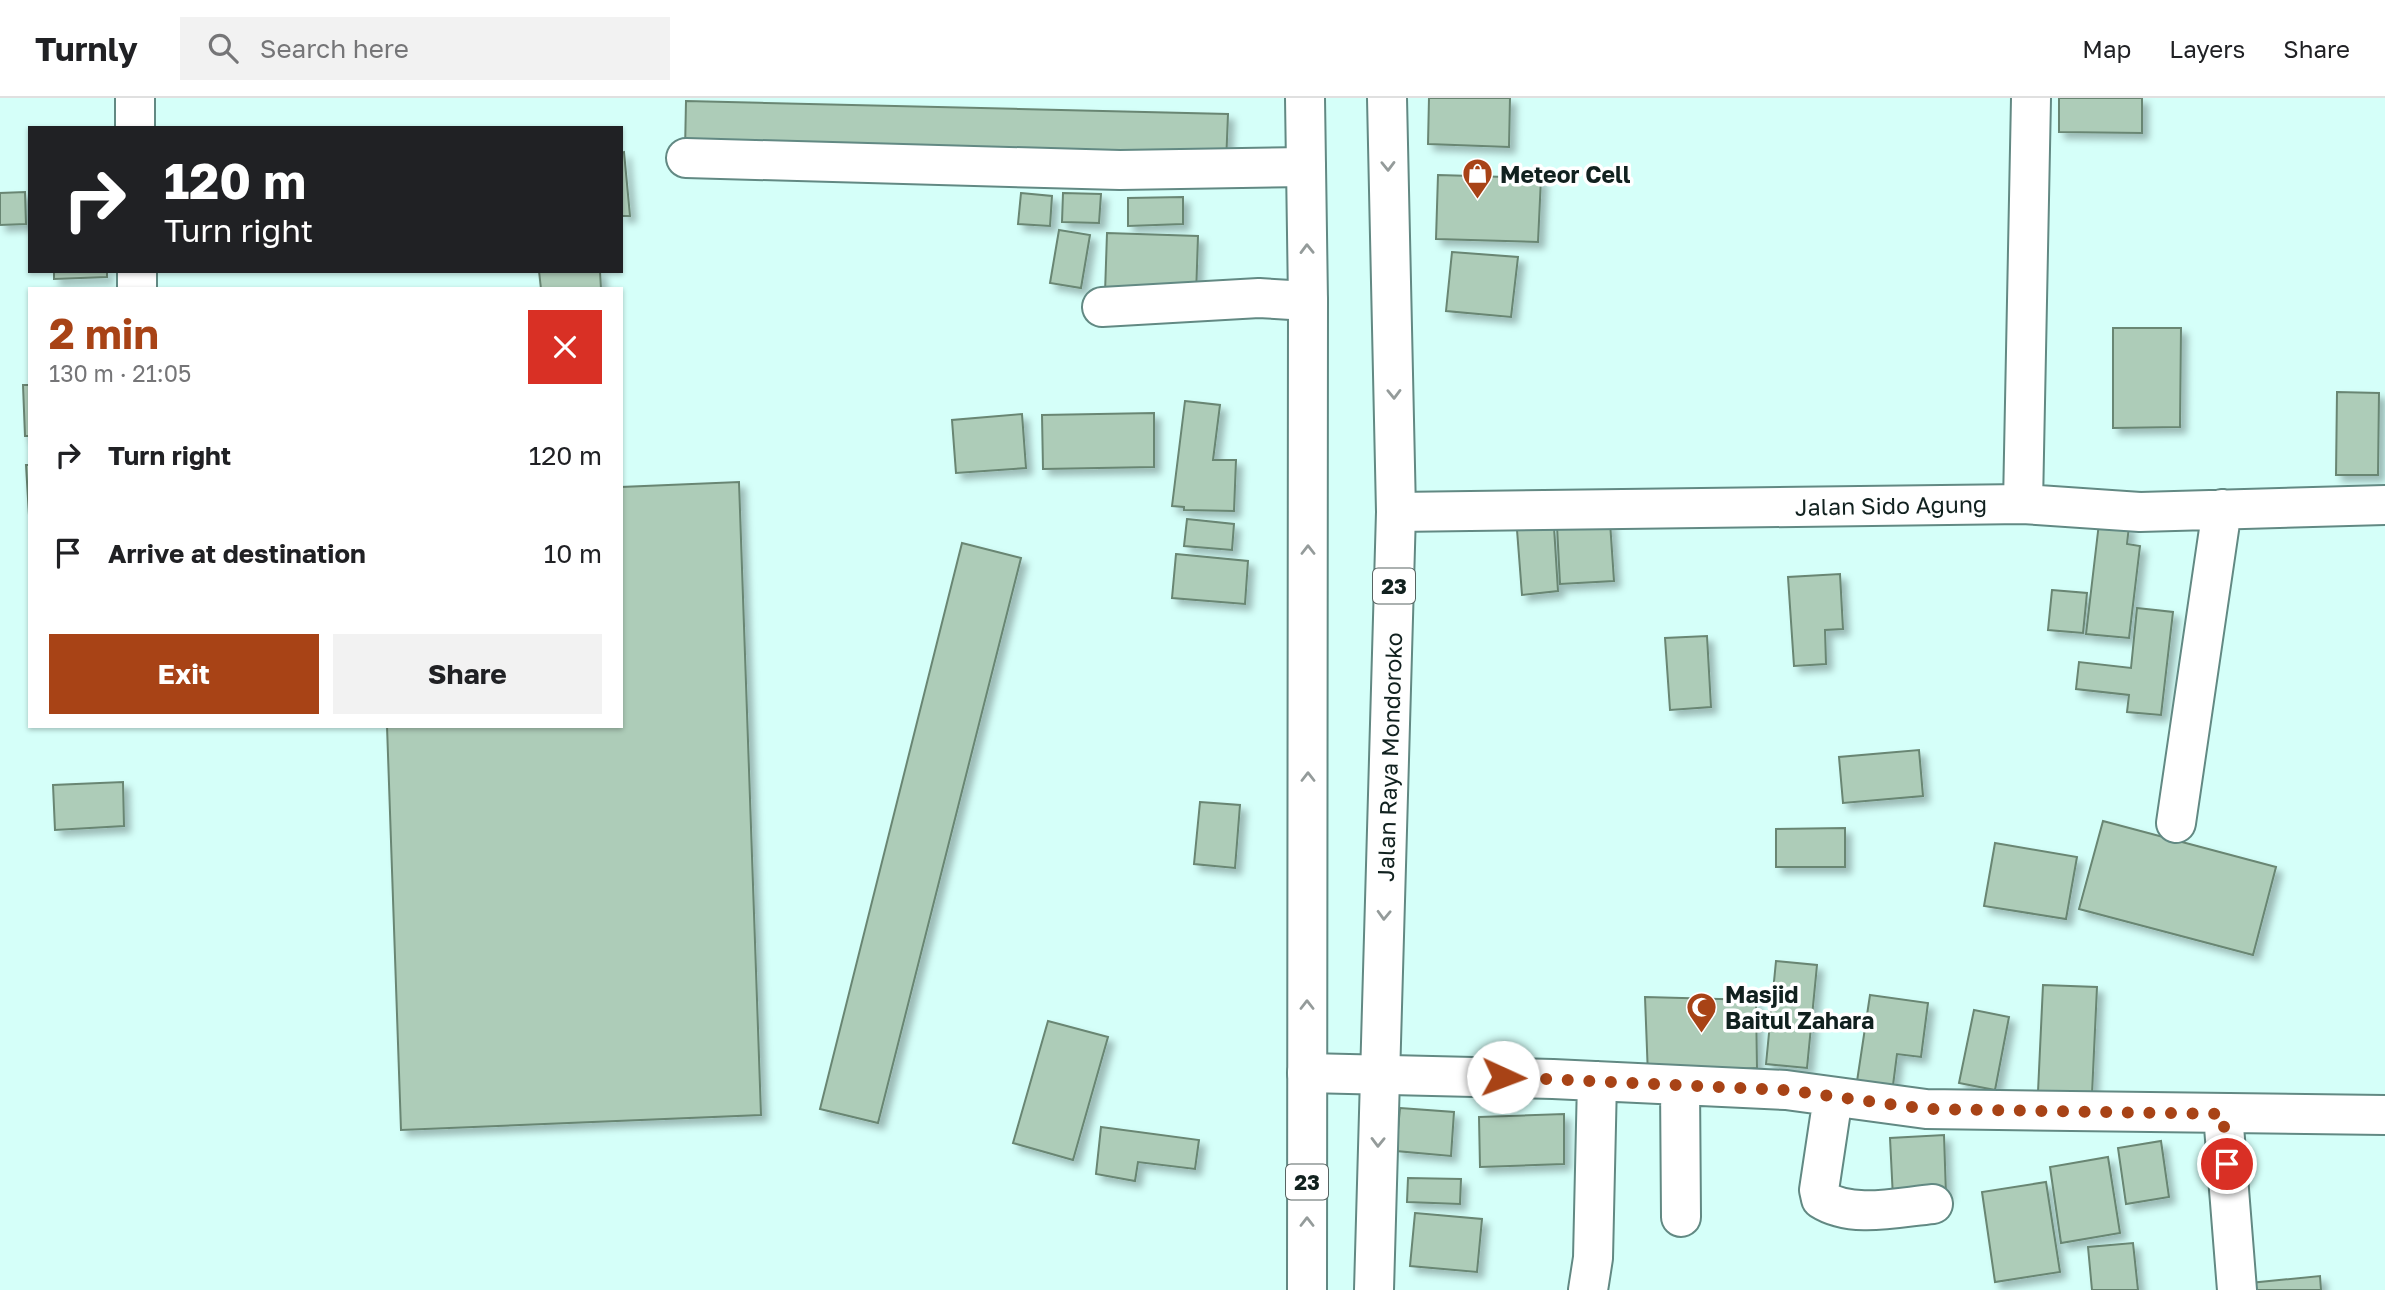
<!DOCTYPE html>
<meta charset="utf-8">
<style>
:root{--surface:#fff;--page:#f2f2f2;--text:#202124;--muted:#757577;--line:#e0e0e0;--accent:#a84316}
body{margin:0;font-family:"Golos Text",sans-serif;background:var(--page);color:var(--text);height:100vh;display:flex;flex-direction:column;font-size:26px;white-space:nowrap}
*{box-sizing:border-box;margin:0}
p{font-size:23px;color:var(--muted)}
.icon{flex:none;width:38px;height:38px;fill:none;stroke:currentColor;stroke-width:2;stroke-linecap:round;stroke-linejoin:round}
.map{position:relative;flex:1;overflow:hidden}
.details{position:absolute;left:28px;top:189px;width:595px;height:441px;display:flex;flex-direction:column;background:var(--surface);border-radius:0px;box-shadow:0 2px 5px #0004}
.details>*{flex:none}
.banner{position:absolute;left:28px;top:28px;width:595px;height:147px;border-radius:0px;box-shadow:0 2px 5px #0004;background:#202124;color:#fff;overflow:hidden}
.pin{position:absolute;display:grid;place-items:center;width:60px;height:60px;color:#fff;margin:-30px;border:4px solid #fff;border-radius:50%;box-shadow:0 2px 7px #0007}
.me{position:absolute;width:77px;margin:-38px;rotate:92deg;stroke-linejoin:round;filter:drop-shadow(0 0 5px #0008)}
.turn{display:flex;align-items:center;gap:24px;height:147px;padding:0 21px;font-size:32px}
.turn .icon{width:91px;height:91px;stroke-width:2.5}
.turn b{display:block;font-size:49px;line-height:60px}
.round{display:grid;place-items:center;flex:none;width:74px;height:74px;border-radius:0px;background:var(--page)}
.overview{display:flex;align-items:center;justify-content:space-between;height:119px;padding:0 21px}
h1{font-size:42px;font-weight:700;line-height:52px;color:var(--accent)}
.button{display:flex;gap:14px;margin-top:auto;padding:14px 21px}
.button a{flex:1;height:80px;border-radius:0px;background:var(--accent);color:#fff;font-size:28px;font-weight:700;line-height:80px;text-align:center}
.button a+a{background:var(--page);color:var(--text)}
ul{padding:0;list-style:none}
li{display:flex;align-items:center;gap:21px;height:98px;padding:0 21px}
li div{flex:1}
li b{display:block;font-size:26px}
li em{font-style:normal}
header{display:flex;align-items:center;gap:42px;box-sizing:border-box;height:98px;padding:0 35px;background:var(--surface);border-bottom:2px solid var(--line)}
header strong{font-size:33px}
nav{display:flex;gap:38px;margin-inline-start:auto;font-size:24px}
.search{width:490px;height:63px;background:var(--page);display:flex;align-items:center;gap:18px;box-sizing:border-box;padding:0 24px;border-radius:0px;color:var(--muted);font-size:26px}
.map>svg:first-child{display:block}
.building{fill:#adccb8;stroke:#698673;stroke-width:2;filter:url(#shadow)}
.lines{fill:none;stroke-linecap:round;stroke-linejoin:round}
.street-casing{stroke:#628983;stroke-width:42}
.highway-casing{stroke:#628983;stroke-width:42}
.street{stroke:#fff;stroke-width:38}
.highway{stroke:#fff;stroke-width:38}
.oneway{stroke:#949b9a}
.route{stroke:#a84316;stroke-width:12;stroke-dasharray:0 21.6}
.labels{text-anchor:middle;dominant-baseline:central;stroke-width:7;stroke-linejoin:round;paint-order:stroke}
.shield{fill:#fff;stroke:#586462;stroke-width:2}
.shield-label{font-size:21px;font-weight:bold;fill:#11211f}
.poi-label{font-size:23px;font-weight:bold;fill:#11211f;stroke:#fff;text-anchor:start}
.street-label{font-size:23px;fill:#11211f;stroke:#fff}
</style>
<header>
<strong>Turnly</strong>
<div class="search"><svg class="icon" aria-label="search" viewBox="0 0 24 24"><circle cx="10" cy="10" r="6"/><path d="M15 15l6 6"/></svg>Search here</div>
<nav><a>Map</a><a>Layers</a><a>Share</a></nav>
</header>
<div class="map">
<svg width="2385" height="1192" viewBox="0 0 2385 1192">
<defs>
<filter id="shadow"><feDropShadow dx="6" dy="6" stdDeviation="3.5" flood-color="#0004"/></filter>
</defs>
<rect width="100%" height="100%" fill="#d5fff9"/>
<path class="building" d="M1429,0h81l-1,49 -81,-3z
M2059,0h83v35l-83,-1z
M686,3l542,13 -2,50 -541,-13z
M624,54l6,64h-9v-63z
M1438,77l103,3 -3,64 -102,-3z
M25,94l1,32 -26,1v-32z
M1021,95l31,3 -2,30 -32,-2z
M1063,95l38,1 -2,29 -37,-1z
M1183,99v27l-55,2v-28z
M1059,132l31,5 -9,53 -31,-5z
M1107,135l91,3 -2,60 -91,-3z
M1452,154l66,5 -7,60 -65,-6z
M54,173h53v6l-53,2z
M539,173h61l1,18h-60z
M2113,230h68l-1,99 -67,1z
M23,287h7v51h-5z
M2337,294l42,1 -1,82h-42z
M1185,303l35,4 -7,55h23l-2,51 -50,-1v-3l-12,-1z
M1154,315v54l-111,2 -1,-54z
M1022,316l4,54 -70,5 -4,-53z
M26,367h4v67z
M739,384l22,633 -360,15 -14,-404h234v-239z
M1187,421l47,5 -2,26 -48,-4z
M1610,424l4,59 -54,3 -3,-58z
M2099,425l30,3 -2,18 13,2 -11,92 -43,-4z
M1554,429l4,64 -36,4 -5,-65z
M962,445l59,15 -143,565 -58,-14z
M1176,456l72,7 -3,43 -73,-6z
M1840,476l3,55 -18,1 1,34 -32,2 -6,-89z
M2052,492l35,3 -4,40 -35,-3z
M2137,510l36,4 -12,103 -34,-3 2,-17 -53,-6 3,-27 52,6z
M1707,538l4,71 -41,3 -5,-72z
M1919,652l4,46 -80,7 -4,-46z
M123,684l1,44 -69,4 -2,-45z
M1200,704l40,3 -5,63 -41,-4z
M2103,723l173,46 -23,88 -174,-46z
M1845,730v39h-69v-38z
M1995,745l82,14 -11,62 -82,-13z
M1776,863l41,4 -10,103 -41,-4z
M2043,887l54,2 -5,107 -54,-2z
M1870,897l58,8 -7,54 -24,-3 -5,39 -36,-5z
M1645,899l111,3 1,68 -109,8z
M1974,912l35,7 -14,73 -36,-7z
M1048,923l60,16 -35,123 -60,-17z
M1400,1010l54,4 -3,44 -55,-5z
M1564,1016v50l-84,3 -1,-50z
M1101,1029l98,13 -4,29 -57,-7 -3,19 -39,-7z
M1944,1037l2,60 -53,3 -3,-60z
M2161,1043l8,56 -43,7 -8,-56z
M2108,1059l12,76 -59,10 -11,-76z
M1408,1080l53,1 -1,25 -53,-2z
M2046,1084l14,90 -65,10 -13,-90z
M1415,1115l67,6 -5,53 -67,-6z
M2133,1145l5,47h-46l-4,-43z
M2320,1178l1,14h-80l-1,-6z"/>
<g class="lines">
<defs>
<path id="street" d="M135,0v30
M686,60l434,12 186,-3
M137,173v18
M1102,209l157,-9 49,3
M2023,406l8,-406
M1396,414l627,-8 117,8 245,-7
M2176,725l46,-314
M1307,975l246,6 233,11 140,19 459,6
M1680,987l1,132
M1833,999l-14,93 2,9c31,20 78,8 112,5
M2223,1016l14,176
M1588,1192l5,-32 4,-177"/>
<path id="highway" d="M1305,0l3,203 -1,989
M1374,1192l22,-778 -9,-414"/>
</defs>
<use href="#street" class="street-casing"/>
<use href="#highway" class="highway-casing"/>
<use href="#street" class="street"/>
<use href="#highway" class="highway"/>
</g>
<defs><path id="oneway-chevron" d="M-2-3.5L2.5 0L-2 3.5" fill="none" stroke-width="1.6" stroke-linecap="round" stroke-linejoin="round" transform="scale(1.75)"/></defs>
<g class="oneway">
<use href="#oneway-chevron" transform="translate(1388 68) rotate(89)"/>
<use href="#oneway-chevron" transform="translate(1307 151) rotate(-91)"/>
<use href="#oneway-chevron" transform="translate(1394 296) rotate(89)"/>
<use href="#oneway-chevron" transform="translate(1308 452) rotate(-90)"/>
<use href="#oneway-chevron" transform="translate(1308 679) rotate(-90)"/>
<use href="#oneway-chevron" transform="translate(1384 817) rotate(92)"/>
<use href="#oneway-chevron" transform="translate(1307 907) rotate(-90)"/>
<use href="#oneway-chevron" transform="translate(1378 1044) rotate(91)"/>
<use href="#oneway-chevron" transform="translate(1307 1124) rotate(-90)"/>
</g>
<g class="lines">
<path class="route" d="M1503,979l283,13 140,19 297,5 4,50"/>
</g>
<defs>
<symbol id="shop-pin" viewBox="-11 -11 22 30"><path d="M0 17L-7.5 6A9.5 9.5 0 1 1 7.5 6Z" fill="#a84316" stroke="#fff"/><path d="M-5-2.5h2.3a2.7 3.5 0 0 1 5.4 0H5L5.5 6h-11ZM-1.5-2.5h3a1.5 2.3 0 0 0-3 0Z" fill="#fff"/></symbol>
<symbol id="mosque-pin" viewBox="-11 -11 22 30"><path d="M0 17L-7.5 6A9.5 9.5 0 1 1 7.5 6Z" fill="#a84316" stroke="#fff"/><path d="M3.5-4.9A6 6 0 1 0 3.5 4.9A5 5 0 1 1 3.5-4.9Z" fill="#fff"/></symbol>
</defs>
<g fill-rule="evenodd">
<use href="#shop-pin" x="1460" y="58" width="35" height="47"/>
<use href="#mosque-pin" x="1684" y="892" width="35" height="47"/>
</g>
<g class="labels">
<g class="shield">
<rect x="1373" y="470.5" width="42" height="35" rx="5"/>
<rect x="1286" y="1066.5" width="42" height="35" rx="5"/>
</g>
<g class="shield-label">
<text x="1394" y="488">23</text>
<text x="1307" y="1084">23</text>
</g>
<g class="poi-label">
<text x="1500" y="76">Meteor Cell</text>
<text x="1725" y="896">Masjid<tspan x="1725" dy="26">Baitul Zahara</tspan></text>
</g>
<g class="street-label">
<text transform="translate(1891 407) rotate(-1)">Jalan Sido Agung</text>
<text transform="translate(1389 659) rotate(-88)">Jalan Raya Mondoroko</text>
</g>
</g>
</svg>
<div class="pin" style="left:2227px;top:1066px;background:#d93025"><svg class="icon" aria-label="arrive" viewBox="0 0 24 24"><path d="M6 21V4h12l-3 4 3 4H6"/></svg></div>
<svg class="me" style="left:1503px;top:979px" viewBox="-20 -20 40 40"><circle r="19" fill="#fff"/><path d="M0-13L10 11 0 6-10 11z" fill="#a84316"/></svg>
<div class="banner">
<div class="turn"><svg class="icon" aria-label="right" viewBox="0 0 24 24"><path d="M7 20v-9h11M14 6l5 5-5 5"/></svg><div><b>120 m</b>Turn right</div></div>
</div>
<section class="details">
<div class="overview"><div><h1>2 min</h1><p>130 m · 21:05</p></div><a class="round" style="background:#d93025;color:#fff"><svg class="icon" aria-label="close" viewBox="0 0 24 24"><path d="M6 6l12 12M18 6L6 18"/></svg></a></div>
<ul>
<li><svg class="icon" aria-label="right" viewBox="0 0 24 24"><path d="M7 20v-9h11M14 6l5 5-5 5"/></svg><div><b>Turn right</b></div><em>120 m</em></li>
<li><svg class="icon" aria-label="arrive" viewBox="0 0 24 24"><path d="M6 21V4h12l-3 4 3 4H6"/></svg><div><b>Arrive at destination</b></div><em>10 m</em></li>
</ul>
<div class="button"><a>Exit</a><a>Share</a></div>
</section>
</div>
